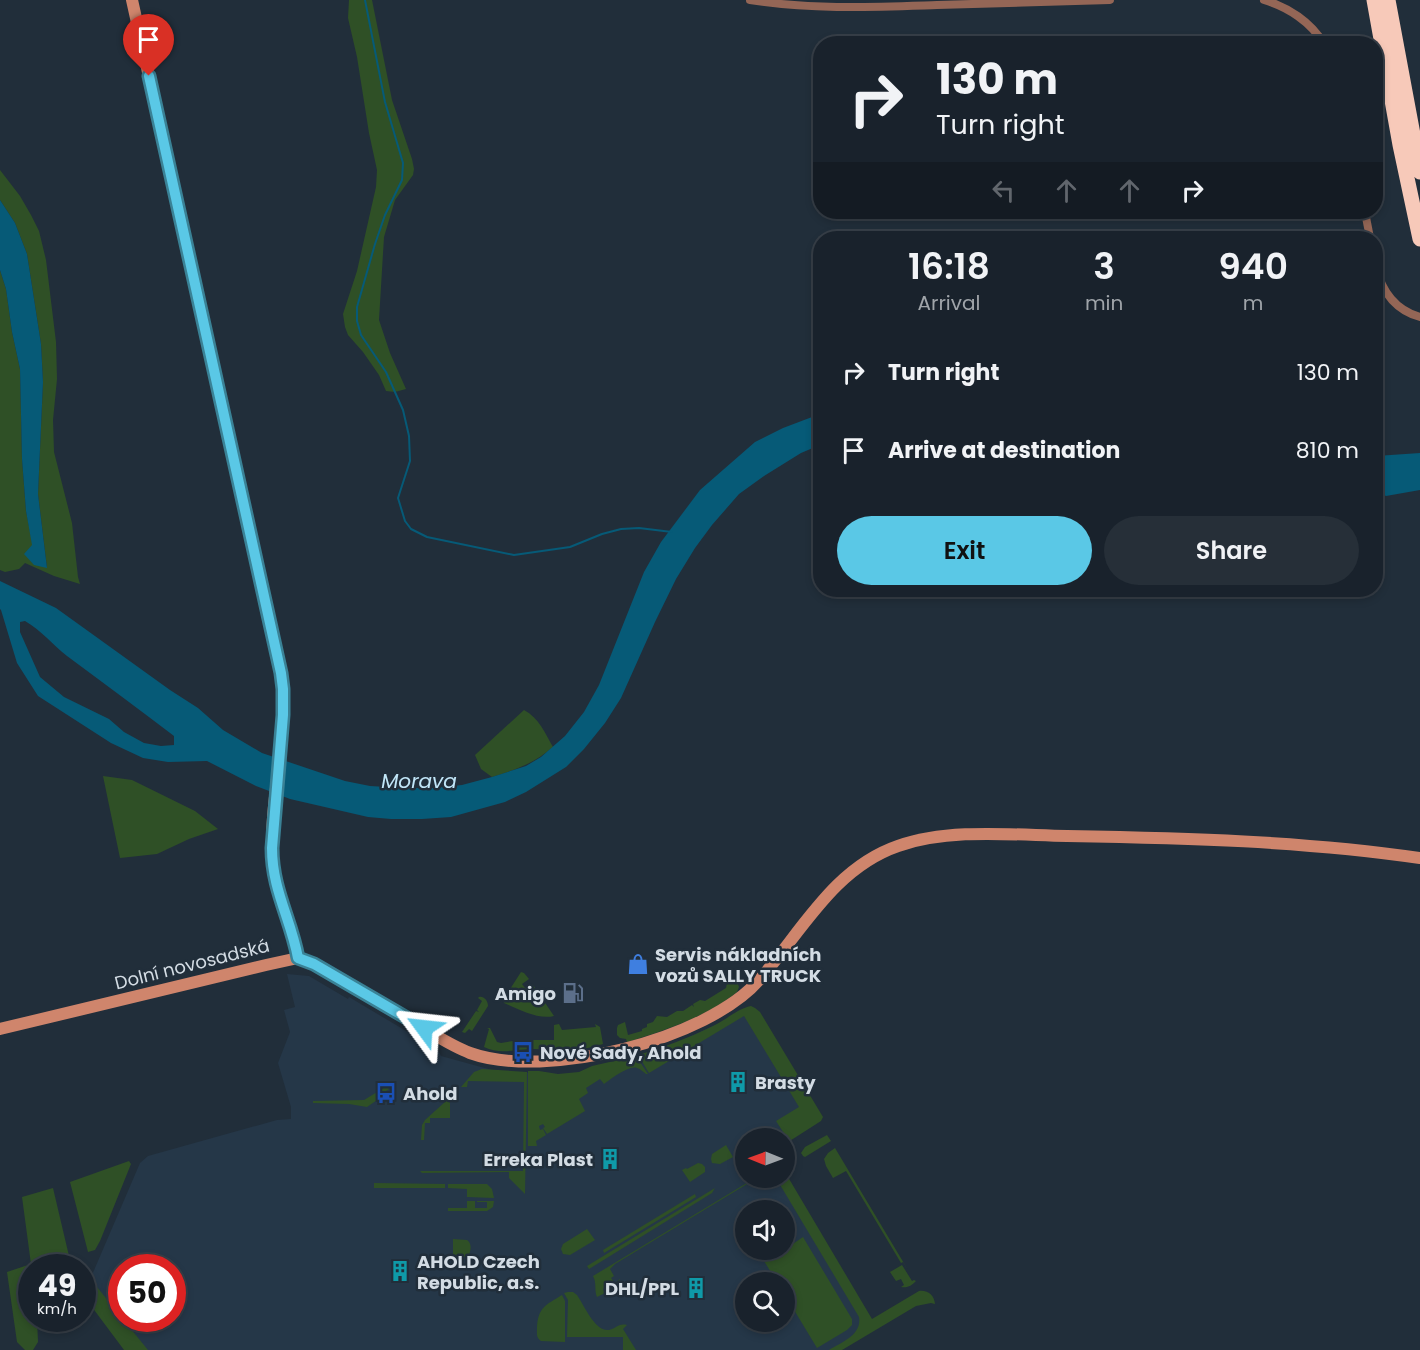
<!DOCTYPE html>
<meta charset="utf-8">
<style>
:root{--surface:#19222c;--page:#262f38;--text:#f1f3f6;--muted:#9fa4a9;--line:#373f48;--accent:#5ac8e6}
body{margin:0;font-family:Poppins,sans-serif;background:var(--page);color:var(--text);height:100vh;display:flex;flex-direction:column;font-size:22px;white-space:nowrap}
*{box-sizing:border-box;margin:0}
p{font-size:20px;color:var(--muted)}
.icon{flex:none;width:33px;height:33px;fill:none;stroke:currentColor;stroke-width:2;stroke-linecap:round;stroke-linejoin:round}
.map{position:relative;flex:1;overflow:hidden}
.side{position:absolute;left:813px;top:231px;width:570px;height:366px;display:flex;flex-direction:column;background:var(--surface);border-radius:24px;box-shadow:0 3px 9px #0003,0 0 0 2px var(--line)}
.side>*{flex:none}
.guide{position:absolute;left:813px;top:36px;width:570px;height:183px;border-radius:24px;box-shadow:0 3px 9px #0003,0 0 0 2px var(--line);background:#19222c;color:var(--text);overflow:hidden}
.needle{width:39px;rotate:271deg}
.fabs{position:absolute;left:735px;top:1128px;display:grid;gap:12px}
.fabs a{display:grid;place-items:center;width:60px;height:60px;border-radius:50%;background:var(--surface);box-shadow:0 3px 9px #0003,0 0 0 2px var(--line);font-size:30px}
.speed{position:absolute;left:18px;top:1254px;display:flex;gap:12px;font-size:30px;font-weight:700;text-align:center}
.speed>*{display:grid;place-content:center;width:78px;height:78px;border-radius:50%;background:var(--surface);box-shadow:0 3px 9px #0003,0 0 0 2px var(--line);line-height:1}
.speed small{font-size:15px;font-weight:400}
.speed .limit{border:9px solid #d22;background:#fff;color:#111}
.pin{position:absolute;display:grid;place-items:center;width:51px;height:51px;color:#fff;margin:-62px -26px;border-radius:50% 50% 50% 0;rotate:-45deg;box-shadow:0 0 6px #0007}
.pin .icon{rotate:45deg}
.me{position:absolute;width:66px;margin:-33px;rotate:300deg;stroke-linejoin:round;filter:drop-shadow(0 0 4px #0008)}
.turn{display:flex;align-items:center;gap:21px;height:126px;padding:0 24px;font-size:27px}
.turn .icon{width:78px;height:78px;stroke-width:2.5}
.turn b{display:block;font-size:42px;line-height:51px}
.lanes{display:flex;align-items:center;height:57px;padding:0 24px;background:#0003;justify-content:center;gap:30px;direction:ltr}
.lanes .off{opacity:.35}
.eta{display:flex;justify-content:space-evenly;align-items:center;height:102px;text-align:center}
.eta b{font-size:36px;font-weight:600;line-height:42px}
.action{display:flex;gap:12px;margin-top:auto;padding:12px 24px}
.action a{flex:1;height:69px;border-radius:36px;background:var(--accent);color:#111;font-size:24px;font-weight:600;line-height:69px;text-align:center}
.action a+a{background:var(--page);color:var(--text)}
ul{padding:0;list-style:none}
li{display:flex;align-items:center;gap:18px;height:78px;padding:0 24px}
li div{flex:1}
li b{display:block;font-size:22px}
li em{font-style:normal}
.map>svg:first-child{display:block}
.built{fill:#253748;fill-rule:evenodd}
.green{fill:#2f5026}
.water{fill:#065a77;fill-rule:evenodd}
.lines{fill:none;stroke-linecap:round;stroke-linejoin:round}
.stream{stroke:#065a77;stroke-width:2}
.street{stroke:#946656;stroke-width:8}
.secondary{stroke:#cf856c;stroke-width:12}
.highway{stroke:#f7c9b9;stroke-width:15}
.route-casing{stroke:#3a8296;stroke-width:15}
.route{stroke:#5ac8e6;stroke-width:10}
.labels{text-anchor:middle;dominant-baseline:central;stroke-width:5;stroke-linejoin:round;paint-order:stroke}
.poi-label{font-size:18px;font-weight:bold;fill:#d3dce4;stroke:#212e3a;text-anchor:start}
.street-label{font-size:18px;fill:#d3dce4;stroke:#212e3a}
.water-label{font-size:20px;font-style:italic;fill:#c1e6f8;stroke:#212e3a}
</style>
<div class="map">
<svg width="1420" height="1350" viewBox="0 0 1420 1350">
<rect width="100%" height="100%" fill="#212e3a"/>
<path class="built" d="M287,974l22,2 39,23 1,-2 84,50 -1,2 7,3 2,4 51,14 13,2 35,1 17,3 23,-2 62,-18 27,-10 77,-35 68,114 -29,18 -1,-5h-38v40h32l91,150 -36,22h-699l-48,-57v-4l54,-126 8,-7 129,-36 14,-1v-12l-13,-44 12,-31 -6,-22 11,-3zM746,1210h38v40h-38zM122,1268h50v50h-50zM746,1282h38v40h-38z"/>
<path class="green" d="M349,0h23l20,100 20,59 2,10 -1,6 -18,25 -11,37 -5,83 11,33 16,36 -11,3 -9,-1 -7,-16 -16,-23 -15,-17 -3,-8 -2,-13 14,-43 19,-84 1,-17 -8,-37 -12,-76 -9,-39z
M0,170l20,26 11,19 8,16 7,29 10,82 1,37 -4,41 1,32 18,71 6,54 2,7 -26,-8 -29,-13 -6,6 -14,3 -5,-2v-300l6,19 6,43 8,37 2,90 4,52 7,35 14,22 -9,-74 5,-112 -2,-38 -14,-90 -12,-31 -15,-23z
M524,710c15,8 21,23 29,37 -18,16 -38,23 -61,30l-11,-8 -6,-14z
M103,776l29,4 63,31 23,18 -29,10 -32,15 -37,4z
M521,972l3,1 5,6 -7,5 3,4 7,-4 1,1 21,31c-16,4 -36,-7 -50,-13l-1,-3z
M736,979l3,8 -2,5c-29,24 -73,39 -110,50l-1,-3 -6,-1 -3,-3v-7l1,-3 7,-3 3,13 14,-4v-2l5,-2v-3l6,-2 4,-6 10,1 10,-6h6l9,-6 2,2 -1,-3 7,-4 5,1 21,-13 1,-5z
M479,997c5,-1 9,4 9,9l-16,25 -3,-2 -4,4 -3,-1 14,-21 3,1 -2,-2 5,-9 -4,-3z
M751,1006l4,2 5,4 63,105 -2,4 -36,23v-5l2,-1 -11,-17 23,-14 -55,-91 -95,57 -11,-18c26,-8 51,-17 75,-29 13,-6 24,-17 38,-20z
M559,1024l3,6 34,-3 -1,-3 5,3 3,17c-13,4 -32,8 -46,7 -8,-1 -15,-2 -23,-2 -18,0 -34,6 -50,-2l5,-18 -2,-1h3l7,14 4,1 18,-3h35v-15z
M636,1056l12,18h-2c-3,-2 -5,-5 -9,-6 -8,-3 -26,11 -33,16l-4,-5 -14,9 2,5 -9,6 6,12 -38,23 -4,-6 2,-1 -2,-3 -4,2 1,4 3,-1 3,6 -10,6 1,5h-9v-75h11l19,3 21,-2 13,-6z
M482,1069l45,3 -2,122 -16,-16v-6l-87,1 -2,-2h103l1,-89 -56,-1 -1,6h-6l13,-15z
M387,1086l2,3 -10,7 1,2 -13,9 -18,-3 -36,-1v-2l51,-1z
M456,1092l1,7 -7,1v18h-20v5h-5l-1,17h-3l1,-15 3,-5z
M827,1135l4,6 -26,16 -2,-1 -2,-3 4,-6z
M726,1145l7,12 -13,7 -8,-1 -1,-4 1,-5z
M835,1148l73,122 -5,-8 -2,1 -55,-92 -13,7 -7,-12 -2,-7 4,-6z
M129,1161l2,3 -31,77 -5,9 -7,2 -18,-70z
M698,1163l4,1 3,3v5l-15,10 -8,-12 4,-2 1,1z
M785,1172l87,147 47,-28c9,-1 15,4 16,13l-4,-1 -15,3 -74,44h-13c13,-8 33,-15 30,-33l-83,-139h8z
M755,1178h2l-142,86 -5,5 4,7 -3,2 4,5 5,-4 -1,6 -5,6 -4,-7 -7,5 2,4 -8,4c-3,-7 0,-14 -4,-21z
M374,1183l71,1v4h-71z
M448,1184h39l5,5 2,9 -27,-1v-8l-19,-1z
M53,1188l16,68 -21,11 -16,1v50l5,1 1,23 -5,8h-8l-8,-8 -10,-70 24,-8 -9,-67z
M715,1188l-3,5 -123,76 -2,-3z
M695,1194l1,3 -92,56 -1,-3z
M467,1201h8v7h12v-6h-10v-1h17l-1,6 -6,4h-39v-3h19z
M587,1229l8,11 -25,15 -7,-1 -2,-5 2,-5z
M803,1237l49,82v6l-5,5 -30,18 -32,-53 -1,-13h-7l-13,-21 20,-11z
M453,1239l14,1c5,3 4,10 2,15l-4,2h-12z
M902,1265l10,16 2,-1 2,1c-5,5 -8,7 -15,6l3,-2 -3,-6 -5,2 -6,-9z
M97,1287l25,31 26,32h-24l-41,-55v-2z
M568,1292h5l4,3c7,10 18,37 32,35 8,-2 10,-7 18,-5l-4,4 13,21h-13v-13h-56l1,-37 -4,-7z
M562,1295l3,6v41l-24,-1c-5,-4 -4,-7 -4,-13 1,-21 9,-23 25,-33z"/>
<path class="water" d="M0,200l15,23 12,31 14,90 2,38 -5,112 9,74 -13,-3 -10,-11 8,-9 -6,-34 -4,-52 -2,-90 -8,-37 -6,-43 -6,-19z
M820,414v31l-19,8 -37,23 -25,18 -27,31 -17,23 -19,31 -21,43 -34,76 -16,25 -21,26 -18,18 -40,25 -21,10 -54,15 -29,2h-31l-23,-2 -78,-18 -34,-13 -49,-25 -39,1 -25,-4 -32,-15 -73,-47 -21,-33 -16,-53 -1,-1v-28l56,27 114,82 28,18 25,22 39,23 83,28 25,5 33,2h30l29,-3 30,-8 34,-11 15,-9 24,-21 19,-24 15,-27 45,-113 17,-30 39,-52 55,-48 28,-14zM25,621c16,9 28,24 42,35 36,27 72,53 107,80v9l-13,1 -17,-3 -20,-11 -15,-13 -45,-22 -24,-20 -20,-45v-10z
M1420,453v37l-34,6 -10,-5v-35z"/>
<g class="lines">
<path class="stream" d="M365,0l20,102 18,61 -1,17 -17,35 -10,29 -18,63v14l4,14 25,37 17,38 6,26 1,25 -12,37 7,23 6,8 16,8 87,18 56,-8 32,-13 19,-5 18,-1 33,4"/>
<path class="street" d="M750,0c61,10 125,7 187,5 58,-2 115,-3 173,-5
M1264,0c24,7 47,22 60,44
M1365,212l5,26
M1376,267c6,25 19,43 44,50"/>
<path class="secondary" d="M132,0l147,665c2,13 5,27 4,41 0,50 -13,100 -11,151 1,35 20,67 26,101
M0,1029l266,-64 32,-7 13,5c35,20 70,41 105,61 18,10 35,22 54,29 75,27 238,-13 290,-74 42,-48 74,-111 138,-133 51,-18 115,-11 169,-10 118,2 236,5 353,22"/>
<path class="highway" d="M1374,0l26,145 20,94
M1388,0l32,172"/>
</g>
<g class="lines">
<defs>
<path id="route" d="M149,76l132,597 2,16v26l-11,133c0,42 19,71 26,110l16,6 110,64"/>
</defs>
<use href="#route" class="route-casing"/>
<use href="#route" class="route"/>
</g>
<defs>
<symbol id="shop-bare" viewBox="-9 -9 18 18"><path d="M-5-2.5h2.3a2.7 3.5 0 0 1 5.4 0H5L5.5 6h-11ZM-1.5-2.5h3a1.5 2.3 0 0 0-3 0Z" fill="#3f7fe0" stroke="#212e3a" stroke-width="2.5" paint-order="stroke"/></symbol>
<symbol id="fuel-bare" viewBox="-9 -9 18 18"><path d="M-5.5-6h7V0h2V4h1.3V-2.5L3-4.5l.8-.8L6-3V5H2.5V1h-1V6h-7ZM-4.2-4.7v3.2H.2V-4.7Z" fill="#5c6f8a" stroke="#212e3a" stroke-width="2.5" paint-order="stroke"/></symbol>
<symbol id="bus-bare" viewBox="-9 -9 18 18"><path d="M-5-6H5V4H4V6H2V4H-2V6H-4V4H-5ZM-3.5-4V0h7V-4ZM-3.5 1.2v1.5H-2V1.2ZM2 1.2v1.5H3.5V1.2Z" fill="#1a4fb4" stroke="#212e3a" stroke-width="2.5" paint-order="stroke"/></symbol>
<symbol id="building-bare" viewBox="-9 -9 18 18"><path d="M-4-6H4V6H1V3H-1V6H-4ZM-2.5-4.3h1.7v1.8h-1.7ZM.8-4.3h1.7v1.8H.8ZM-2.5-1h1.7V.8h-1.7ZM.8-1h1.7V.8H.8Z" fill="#0f9aa8" stroke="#212e3a" stroke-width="2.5" paint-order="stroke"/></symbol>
</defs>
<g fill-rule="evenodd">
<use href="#shop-bare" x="623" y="949" width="30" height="30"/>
<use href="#fuel-bare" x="558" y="978" width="30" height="30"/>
<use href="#bus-bare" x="508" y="1037" width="30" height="30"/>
<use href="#building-bare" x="723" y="1067" width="30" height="30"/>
<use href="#bus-bare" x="371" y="1078" width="30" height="30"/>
<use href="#building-bare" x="595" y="1144" width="30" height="30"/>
<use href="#building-bare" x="385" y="1256" width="30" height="30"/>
<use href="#building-bare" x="681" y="1273" width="30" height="30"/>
</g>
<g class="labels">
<g class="poi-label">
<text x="655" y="954">Servis nákladních<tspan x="655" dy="21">vozů SALLY TRUCK</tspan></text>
<text x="556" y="993" text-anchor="end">Amigo</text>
<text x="540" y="1052">Nové Sady, Ahold</text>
<text x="755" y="1082">Brasty</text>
<text x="403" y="1093">Ahold</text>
<text x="593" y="1159" text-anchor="end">Erreka Plast</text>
<text x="417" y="1261">AHOLD Czech<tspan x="417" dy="21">Republic, a.s.</tspan></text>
<text x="679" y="1288" text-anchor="end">DHL/PPL</text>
</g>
<g class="street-label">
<text transform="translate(192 964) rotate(-14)">Dolní novosadská</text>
</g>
<g class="water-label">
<text x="419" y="781">Morava</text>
</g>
</g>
</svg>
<div class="fabs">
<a><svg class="needle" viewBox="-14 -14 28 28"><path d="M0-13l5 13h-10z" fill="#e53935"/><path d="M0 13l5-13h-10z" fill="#9fa4a9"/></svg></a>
<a><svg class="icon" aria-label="sound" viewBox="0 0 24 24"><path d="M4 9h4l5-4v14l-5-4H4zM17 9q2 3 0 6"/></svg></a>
<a><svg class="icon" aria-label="search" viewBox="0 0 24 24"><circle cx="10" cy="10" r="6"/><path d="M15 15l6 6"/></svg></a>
</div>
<div class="speed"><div>49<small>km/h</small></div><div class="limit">50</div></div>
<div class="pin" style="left:149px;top:76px;background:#d93025"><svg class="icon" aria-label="arrive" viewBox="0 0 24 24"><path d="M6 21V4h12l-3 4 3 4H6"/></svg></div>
<svg class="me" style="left:424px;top:1028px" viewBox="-20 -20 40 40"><path d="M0-17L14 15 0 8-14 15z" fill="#5ac8e6" stroke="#fff" stroke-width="4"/></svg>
<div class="guide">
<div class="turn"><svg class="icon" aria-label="right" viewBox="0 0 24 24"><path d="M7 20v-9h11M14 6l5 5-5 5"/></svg><div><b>130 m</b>Turn right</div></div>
<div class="lanes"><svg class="icon off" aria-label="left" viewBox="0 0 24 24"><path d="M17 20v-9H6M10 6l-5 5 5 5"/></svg><svg class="icon off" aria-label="ahead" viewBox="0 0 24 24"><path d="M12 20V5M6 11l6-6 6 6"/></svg><svg class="icon off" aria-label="ahead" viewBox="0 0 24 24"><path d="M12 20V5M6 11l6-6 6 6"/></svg><svg class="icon" aria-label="right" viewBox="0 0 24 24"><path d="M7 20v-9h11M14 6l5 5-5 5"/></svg></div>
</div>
<section class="side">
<div class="eta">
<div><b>16:18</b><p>Arrival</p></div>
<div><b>3</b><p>min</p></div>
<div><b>940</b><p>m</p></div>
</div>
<ul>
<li><svg class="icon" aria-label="right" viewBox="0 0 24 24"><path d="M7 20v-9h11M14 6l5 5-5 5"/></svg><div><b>Turn right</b></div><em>130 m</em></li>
<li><svg class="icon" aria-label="arrive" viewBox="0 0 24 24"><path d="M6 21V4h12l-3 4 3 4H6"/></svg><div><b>Arrive at destination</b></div><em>810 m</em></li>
</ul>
<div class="action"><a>Exit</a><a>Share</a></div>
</section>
</div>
